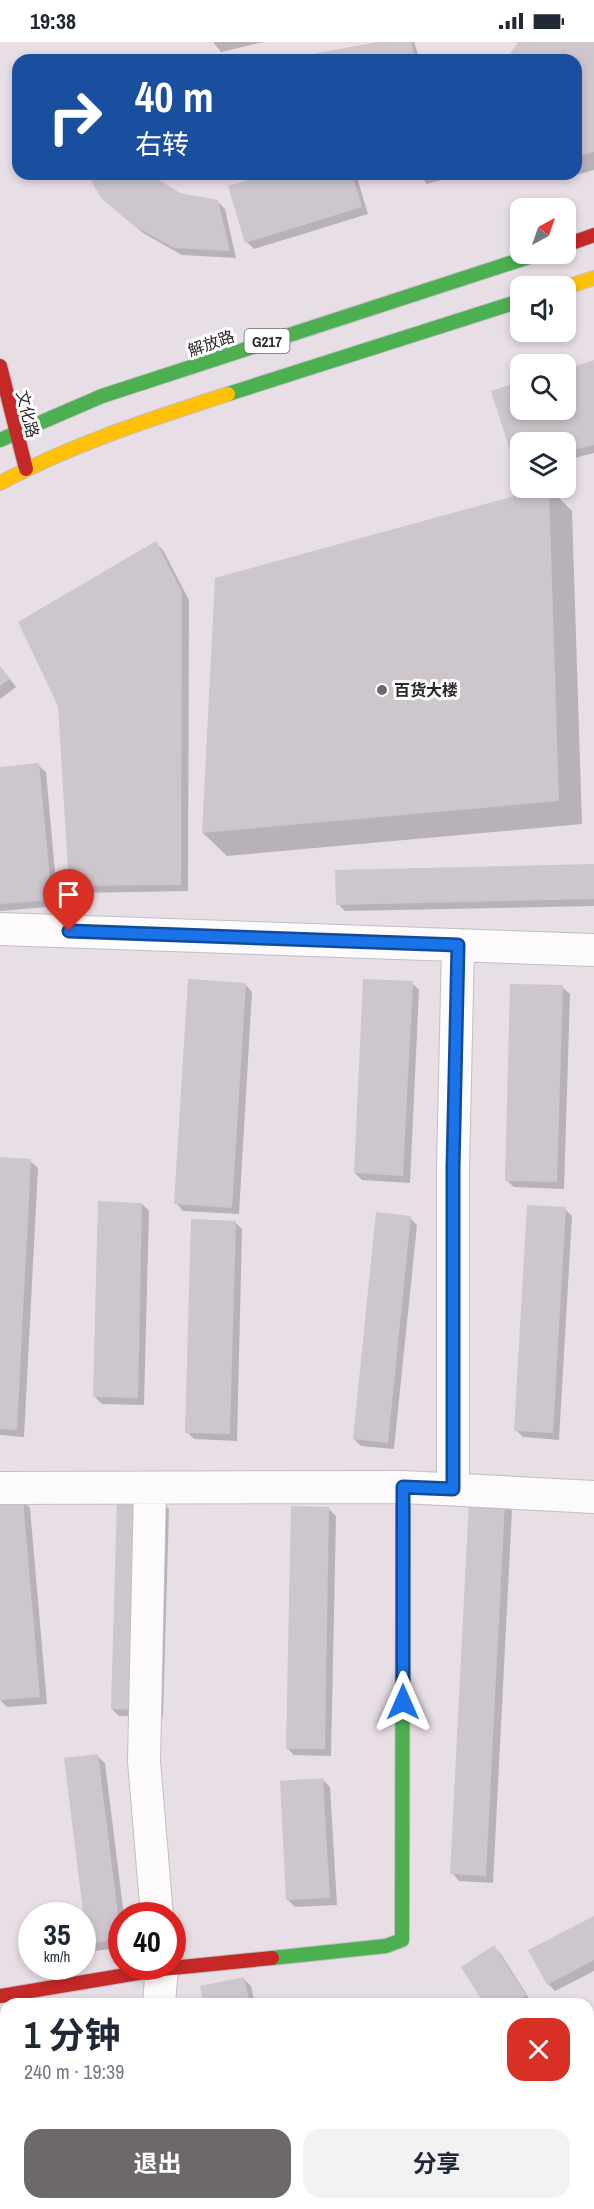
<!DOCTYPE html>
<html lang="zh">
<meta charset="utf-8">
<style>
:root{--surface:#fff;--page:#f2f2f3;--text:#1f2937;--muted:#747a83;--accent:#6c686b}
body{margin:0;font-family:"Archivo Narrow","Noto Sans SC",sans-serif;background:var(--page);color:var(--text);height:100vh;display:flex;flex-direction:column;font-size:22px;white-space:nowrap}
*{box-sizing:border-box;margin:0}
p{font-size:20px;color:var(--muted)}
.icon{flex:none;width:33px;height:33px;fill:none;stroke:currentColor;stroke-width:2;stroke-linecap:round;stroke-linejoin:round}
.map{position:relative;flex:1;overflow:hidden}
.drawer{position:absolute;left:0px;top:1956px;width:594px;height:212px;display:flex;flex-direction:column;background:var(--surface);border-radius:18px 18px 0 0;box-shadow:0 3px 9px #0003}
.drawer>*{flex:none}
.top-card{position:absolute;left:12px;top:12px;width:570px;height:126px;border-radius:18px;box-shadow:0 3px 9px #0003;background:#1a4fa0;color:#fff;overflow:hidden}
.needle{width:39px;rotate:40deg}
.buttons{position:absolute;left:510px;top:156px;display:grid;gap:12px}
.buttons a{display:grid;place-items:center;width:66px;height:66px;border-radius:12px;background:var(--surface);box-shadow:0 3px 9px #0003;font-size:30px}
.speed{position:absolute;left:18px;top:1860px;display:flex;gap:12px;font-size:30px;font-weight:700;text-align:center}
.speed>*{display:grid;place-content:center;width:78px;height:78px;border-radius:50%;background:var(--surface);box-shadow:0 3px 9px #0003;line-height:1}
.speed small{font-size:15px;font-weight:400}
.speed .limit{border:9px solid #d22;background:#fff;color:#111}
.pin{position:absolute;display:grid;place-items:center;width:51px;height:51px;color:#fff;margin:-62px -26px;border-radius:50% 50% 50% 0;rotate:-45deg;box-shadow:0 0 6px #0007}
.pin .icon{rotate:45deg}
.me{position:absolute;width:66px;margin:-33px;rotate:0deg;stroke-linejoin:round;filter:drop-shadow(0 0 4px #0008)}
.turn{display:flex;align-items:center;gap:21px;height:126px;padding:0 24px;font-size:27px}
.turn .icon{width:78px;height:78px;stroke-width:2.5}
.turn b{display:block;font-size:42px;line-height:51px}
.round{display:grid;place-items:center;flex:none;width:63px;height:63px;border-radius:18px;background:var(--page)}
.overview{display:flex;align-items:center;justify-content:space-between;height:102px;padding:0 24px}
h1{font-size:36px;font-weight:700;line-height:45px}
.cta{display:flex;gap:12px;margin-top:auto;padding:12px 24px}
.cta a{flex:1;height:69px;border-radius:18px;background:var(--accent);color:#fff;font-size:24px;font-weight:700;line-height:69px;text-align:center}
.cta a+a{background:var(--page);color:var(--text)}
.status{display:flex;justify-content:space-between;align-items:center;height:42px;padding:0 30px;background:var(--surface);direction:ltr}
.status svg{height:16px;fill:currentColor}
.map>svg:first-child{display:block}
.shadow{fill:#0003}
.building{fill:#cdc6cc}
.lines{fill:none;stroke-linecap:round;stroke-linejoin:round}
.street-casing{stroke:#c1bfc2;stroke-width:34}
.fast-casing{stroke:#c1bfc2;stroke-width:16}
.slow-casing{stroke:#c1bfc2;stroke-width:16}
.jam-casing{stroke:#c1bfc2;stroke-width:16}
.street{stroke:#fcfafb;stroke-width:32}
.fast{stroke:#4caf50;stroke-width:14}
.slow{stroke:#ffc107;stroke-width:14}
.jam{stroke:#c62828;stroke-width:14}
.route-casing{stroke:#114b97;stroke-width:15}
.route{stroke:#1a73e8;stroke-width:10}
.poi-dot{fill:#6c686b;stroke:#fff;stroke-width:2}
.labels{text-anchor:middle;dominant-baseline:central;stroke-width:6;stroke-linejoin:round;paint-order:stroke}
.shield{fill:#fff;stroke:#696969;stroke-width:1.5}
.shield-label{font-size:15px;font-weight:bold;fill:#292929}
.street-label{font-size:16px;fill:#292929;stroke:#fff}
.poi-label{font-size:16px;font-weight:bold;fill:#292929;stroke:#fff;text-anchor:start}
</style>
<div class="status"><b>19:38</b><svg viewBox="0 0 49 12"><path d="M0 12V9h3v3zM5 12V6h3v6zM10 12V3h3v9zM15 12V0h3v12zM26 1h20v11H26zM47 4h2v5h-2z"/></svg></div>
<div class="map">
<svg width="594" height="2167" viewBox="0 0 594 2167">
<rect width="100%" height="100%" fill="#e8dee6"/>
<path class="shadow" d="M213,0h51l-43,10z
M386,0h28l6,18h-139z
M520,0h74v128l-18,5 -2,-1 2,-114h-68z
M89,132h59l31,20 38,7 8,8 11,49 -54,-3 -39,-22 -33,-28z
M274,132h82l12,40 -114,35 -7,-7z
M419,132h43l-35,10z
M594,320v91l-28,7v-18h-46v25l-4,-4 -23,-71 27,-8v26h46v-40z
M549,446l23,23 10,313 -355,32 -24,-23 14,-254z
M155,501l8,7 26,50 -1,291 -110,2 -7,-7z
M0,624l16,21 -16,12z
M38,723l8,7 12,134 -58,5v-143z
M594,824v40l-249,5 -7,-7z
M412,941l7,7 -9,193 -48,-3 -7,-7z
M245,942l7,8 -13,222 -56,-3 -7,-8z
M562,945l8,7 -6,195 -50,-2 -8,-7z
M0,1117l30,2 8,7 -14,269 -24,-2z
M142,1162l7,7 -5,194 -42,-1 -7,-7z
M565,1167l7,7 -13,224 -36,-3 -7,-7z
M410,1176l7,7 -23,224 -33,-3 -7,-7z
M235,1180l7,7 -5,212 -43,-2 -7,-7z
M23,1459l7,7 17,196 -40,3 -7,-7z
M162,1460l7,7 -6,208 -44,-1 -7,-7z
M505,1461l7,7 -19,373 -34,-2 -7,-8z
M329,1467l7,7 -5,240 -37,-1 -7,-7z
M97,1714l8,7 19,153h-2v31l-26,4 -8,-8z
M323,1738l7,7 7,118 -42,2 -8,-8z
M594,1875v54l-39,20 -7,-7z
M494,1905l7,7 31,49 -46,1z
M244,1937l7,7 4,18h-50z
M189,2162h49l-3,5h-48z"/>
<path class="building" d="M378,0h34l2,18h-135z
M518,0h76v110l-18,5v-97h-70z
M87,132h63l30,19 38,7 12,51 -56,-3 -40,-22 -33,-28z
M269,132h83l10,33 -117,36 -17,-57z
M594,318v85l-28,7v-10h-46v20l-6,1 -23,-72 29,-9v28h46v-41z
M544,446h5l10,313 -357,32 13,-255z
M156,499l26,51 -1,293 -112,1 -11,-180 -40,-84z
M0,624l10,13 -10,7z
M39,721l13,137 -52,4v-137z
M594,822v35l-258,6 -1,-35z
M188,937l58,4 -14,225 -58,-4z
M363,937l50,2 -10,195 -49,-3z
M510,942l53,1 -6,197 -52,-1z
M0,1115l31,2 -14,271 -17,-1z
M98,1159l44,2 -4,195 -45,-1z
M527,1163l39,2 -13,226 -39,-2z
M376,1170l35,4 -23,227 -35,-4z
M191,1177l45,2 -6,213 -45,-1z
M23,1457l17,198 -40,3v-199z
M117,1457l46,2 -7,210 -45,-2z
M469,1458l36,2 -19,374 -36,-2z
M291,1464l38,1 -4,242h-39z
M98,1712l23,185 -34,5 -23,-186z
M323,1736l7,120 -44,2 -6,-119z
M594,1874v44l-47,25 -19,-35z
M494,1903l32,50 -13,9h-29l-23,-37z
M244,1935l6,27h-47l-3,-18z
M188,2162h40l-3,5h-40z"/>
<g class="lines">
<defs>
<path id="street" d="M0,887l594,21
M0,1446l403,-1 191,10
M150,1447l-6,272 13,155
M453,1447v-321l5,-223
M159,1962l3,-38
M89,2167l7,-5"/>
<path id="fast" d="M228,352l292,-93
M0,398l102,-44 436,-142
M272,1916l114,-12 16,-6 1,-453
M588,2030l6,-2"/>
<path id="slow" d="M566,245l28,-9
M0,441c72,-39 151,-64 228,-89"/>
<path id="jam" d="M566,203l28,-10
M0,324l26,103
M0,1954l162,-27 110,-11
M417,2167l5,-5"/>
</defs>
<use href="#street" class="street-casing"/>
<use href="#fast" class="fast-casing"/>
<use href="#slow" class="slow-casing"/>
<use href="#jam" class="jam-casing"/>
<use href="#street" class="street"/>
<use href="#fast" class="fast"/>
<use href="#slow" class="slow"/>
<use href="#jam" class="jam"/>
</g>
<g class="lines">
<defs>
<path id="route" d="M69,889l389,14 -5,223v321l-50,-2v215"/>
</defs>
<use href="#route" class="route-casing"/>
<use href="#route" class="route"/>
</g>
<circle class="poi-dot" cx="382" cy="648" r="6"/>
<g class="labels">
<rect class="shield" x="244.5" y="287" width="45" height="24" rx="4.5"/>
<g class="shield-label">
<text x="267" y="299">G217</text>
</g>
<g class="street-label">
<text transform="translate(211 301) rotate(-19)">解放路</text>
<text transform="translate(28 372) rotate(76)">文化路</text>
</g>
<g class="poi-label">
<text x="394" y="648">百货大楼</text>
</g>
</g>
</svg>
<div class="buttons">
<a><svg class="needle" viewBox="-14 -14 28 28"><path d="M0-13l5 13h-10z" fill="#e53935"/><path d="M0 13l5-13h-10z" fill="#747a83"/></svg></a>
<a><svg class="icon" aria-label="sound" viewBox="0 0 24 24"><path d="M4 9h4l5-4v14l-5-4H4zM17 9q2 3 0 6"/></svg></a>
<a><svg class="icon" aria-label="search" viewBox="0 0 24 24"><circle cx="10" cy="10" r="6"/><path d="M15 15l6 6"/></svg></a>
<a><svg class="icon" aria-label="layers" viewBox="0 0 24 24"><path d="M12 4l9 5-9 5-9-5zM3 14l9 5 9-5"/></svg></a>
</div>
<div class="speed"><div>35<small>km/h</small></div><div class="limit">40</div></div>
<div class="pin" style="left:69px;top:889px;background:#d93025"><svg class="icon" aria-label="arrive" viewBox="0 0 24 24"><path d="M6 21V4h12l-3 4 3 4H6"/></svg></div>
<svg class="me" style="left:403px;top:1660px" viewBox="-20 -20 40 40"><path d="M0-17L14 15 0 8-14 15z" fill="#1a73e8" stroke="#fff" stroke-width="4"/></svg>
<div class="top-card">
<div class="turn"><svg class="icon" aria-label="right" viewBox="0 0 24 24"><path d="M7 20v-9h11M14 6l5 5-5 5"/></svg><div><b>40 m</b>右转</div></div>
</div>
<section class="drawer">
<div class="overview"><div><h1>1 分钟</h1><p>240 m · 19:39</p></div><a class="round" style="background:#d93025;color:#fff"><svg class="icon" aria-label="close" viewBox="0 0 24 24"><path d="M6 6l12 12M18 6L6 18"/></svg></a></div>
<div class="cta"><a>退出</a><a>分享</a></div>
</section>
</div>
